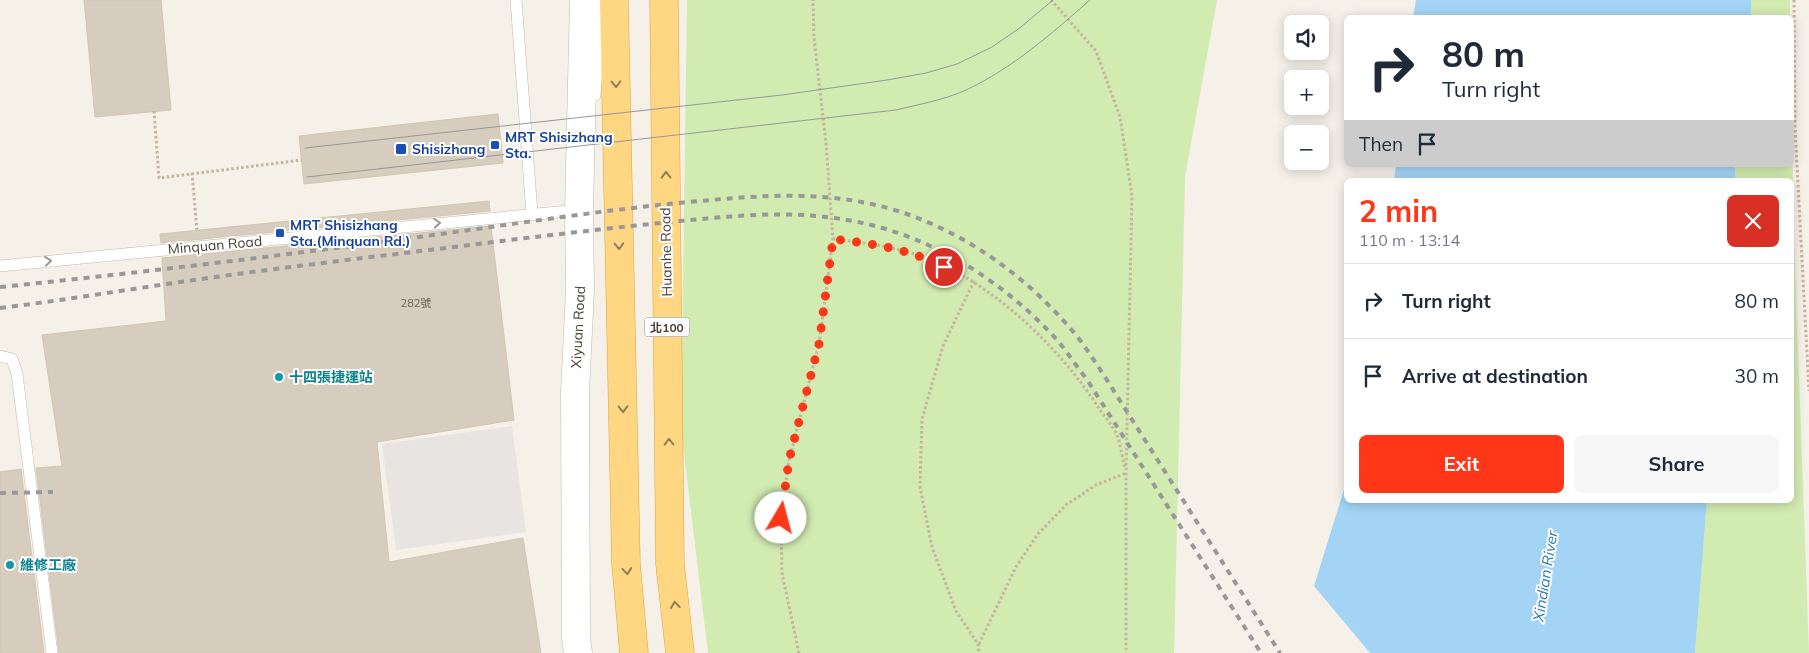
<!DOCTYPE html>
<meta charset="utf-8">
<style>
:root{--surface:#fff;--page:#f6f6f7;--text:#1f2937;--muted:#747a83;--line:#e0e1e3;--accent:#ff3617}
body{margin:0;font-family:Mulish,"Noto Sans TC",sans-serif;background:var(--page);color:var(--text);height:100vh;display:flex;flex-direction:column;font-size:19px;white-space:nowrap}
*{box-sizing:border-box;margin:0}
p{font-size:16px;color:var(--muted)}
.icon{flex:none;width:28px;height:28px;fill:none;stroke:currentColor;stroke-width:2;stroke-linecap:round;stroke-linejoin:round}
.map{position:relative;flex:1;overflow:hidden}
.side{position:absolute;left:1344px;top:178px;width:450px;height:325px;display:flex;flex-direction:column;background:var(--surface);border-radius:8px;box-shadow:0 2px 12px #0003}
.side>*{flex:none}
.top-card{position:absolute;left:1344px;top:15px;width:450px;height:152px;border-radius:8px;box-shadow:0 2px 12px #0003;background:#fff;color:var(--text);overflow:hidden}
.controls{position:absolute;left:1284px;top:15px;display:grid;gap:10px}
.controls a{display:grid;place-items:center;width:45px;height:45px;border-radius:8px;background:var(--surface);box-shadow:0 2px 12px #0003;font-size:25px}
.pin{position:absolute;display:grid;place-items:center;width:42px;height:42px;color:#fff;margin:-21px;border:2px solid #fff;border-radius:50%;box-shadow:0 1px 5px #0007}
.me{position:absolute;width:55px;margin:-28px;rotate:8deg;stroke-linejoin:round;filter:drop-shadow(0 0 4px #0008)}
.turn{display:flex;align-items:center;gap:18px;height:105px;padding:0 15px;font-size:22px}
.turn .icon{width:65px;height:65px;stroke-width:2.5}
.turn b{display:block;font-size:35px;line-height:42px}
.then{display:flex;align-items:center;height:48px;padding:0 15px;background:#0003;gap:10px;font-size:19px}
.round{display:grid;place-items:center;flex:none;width:52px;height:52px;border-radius:8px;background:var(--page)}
.headline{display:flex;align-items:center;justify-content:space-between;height:85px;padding:0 15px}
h1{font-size:30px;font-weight:700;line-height:38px;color:var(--accent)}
.cta{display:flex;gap:10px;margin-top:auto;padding:10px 15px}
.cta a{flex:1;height:58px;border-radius:8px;background:var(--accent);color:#fff;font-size:20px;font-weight:700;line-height:58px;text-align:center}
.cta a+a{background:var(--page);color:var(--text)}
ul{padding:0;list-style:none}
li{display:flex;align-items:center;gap:15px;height:75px;padding:0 15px;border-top:1px solid var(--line)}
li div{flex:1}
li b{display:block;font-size:19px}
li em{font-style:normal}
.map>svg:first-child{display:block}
.green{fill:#d2ebb1}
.parking{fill:#e7e4e1}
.water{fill:#a4d4f4}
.building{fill:#d7cdbe;stroke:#d3c5b1}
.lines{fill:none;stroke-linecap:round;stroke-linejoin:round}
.service-casing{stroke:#c1b9ab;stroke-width:12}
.tertiary-casing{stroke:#c1b9ab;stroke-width:29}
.trunk-casing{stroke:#e4a134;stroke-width:29}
.path{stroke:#c4b59c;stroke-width:3;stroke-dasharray:2.5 2.5;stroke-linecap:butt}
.service{stroke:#fff;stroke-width:11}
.tertiary{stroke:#fff;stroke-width:28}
.trunk{stroke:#ffd682;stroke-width:28}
.tram{stroke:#989898;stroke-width:1}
.rail{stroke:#989898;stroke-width:4;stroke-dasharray:6 6;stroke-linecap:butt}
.oneway{stroke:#927d55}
.oneway2{stroke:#9b9791}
.route{stroke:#ff3617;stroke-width:9;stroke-dasharray:0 16.2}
.transit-dot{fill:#1a4fb4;stroke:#fff;stroke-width:2}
.culture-dot{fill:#0f9aa8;stroke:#fff;stroke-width:2}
.labels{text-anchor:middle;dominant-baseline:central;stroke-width:4;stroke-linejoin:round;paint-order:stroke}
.number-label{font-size:11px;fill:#6d6559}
.shield{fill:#fff;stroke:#807b73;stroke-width:1}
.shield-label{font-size:12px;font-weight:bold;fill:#4a4237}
.transit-label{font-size:14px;font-weight:bold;fill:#164399;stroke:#fff;text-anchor:start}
.street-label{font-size:14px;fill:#4a4237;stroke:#fff}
.culture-label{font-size:14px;font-weight:bold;fill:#0d838f;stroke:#fff;text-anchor:start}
.water-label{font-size:15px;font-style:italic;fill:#297ab2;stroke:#fff}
</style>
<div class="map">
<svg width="1809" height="653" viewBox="0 0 1809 653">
<rect width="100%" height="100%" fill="#f5f1e9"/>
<path class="green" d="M687,0h530l-32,177 -11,476h-466l-27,-225z
M1751,0h39v17h-39z
M1791,70l3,167 15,416h-114l12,-153h84v-320h-56v-15h56z"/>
<path class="parking" d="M512,426l14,106 -130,18 -14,-106z"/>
<path class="water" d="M1416,0h335v17h-338z
M1396,165h339v15h-341z
M1346,483v17h361l-12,153h-325l-56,-67z"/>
<path class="building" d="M84,0h77l10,110 -76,7z
M498,114l5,49 -199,21 -5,-48z
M489,201l1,10 -329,32 -1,-9z
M491,226l23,194 -137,22 12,120 134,-24 18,115h-482l-23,-185 26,-2 -20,-131 124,-14 -4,-63z
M21,469l23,184h-44v-181z"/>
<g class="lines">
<defs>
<path id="service" d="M516,0l16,214
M595,95l7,-93
M0,266l579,-56
M0,356l12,3 5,15 35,279"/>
<path id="tertiary" d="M578,653l-2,-15 -1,-246 5,-102 -1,-80 5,-210"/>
<path id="trunk" d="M614,0l12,564 8,89
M664,0l6,564 10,89"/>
</defs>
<use href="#service" class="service-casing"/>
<use href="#tertiary" class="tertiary-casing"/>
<use href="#trunk" class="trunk-casing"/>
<path class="path" d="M1051,0l45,51 24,66 12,79 -6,277v180
M1794,0l1,128 14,263
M154,111l5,67 143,-18
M192,173l5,57
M833,239c33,4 65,8 96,20 68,28 132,90 171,151 6,8 13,17 17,25 4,10 5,23 8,33
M974,281l-31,65 -21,73 -2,68 12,60 24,64 22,33 1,9
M979,644l37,-77 22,-33 28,-29 30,-20 30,-12
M799,653l-17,-80 -1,-55 8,-58 30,-116 14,-105 -7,-96 -12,-105 -1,-38"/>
<use href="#service" class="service"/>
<use href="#tertiary" class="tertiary"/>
<use href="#trunk" class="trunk"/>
<path class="tram" d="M305,148l477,-53 105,-15 39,-7 31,-9 35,-17 29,-20 32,-27
M307,177l589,-67c24,-6 48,-10 70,-20 47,-22 85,-56 124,-90"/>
<path class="rail" d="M0,287c147,-15 294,-33 441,-53 79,-11 158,-23 237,-31 76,-7 146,-15 220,8 68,22 126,64 172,117 10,11 19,25 28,38l182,287
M0,308c74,-9 148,-22 223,-32 100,-14 202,-25 303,-38 51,-6 103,-12 154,-17 73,-7 135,-13 206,8 66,20 126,61 172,112 10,12 18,25 28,37l175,275
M0,493l53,-1"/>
</g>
<defs><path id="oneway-chevron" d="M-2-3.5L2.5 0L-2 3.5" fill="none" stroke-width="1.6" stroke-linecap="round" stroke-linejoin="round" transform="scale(1.25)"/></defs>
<g class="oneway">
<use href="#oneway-chevron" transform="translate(616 84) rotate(89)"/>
<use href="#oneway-chevron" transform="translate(666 175) rotate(-91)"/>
<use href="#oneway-chevron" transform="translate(619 246) rotate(89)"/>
<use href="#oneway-chevron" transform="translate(623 409) rotate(89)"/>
<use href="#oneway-chevron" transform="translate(669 442) rotate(-91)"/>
<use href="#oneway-chevron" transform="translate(627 571) rotate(85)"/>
<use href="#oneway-chevron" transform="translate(675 605) rotate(-97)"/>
</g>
<g class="oneway2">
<use href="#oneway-chevron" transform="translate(437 223) rotate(-5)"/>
<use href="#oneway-chevron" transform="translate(48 261) rotate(-6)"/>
</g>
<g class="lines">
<path class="route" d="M781,518l8,-58 30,-116 14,-105c41,5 73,9 111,28"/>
</g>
<g class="transit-dot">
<rect x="490" y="140" width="10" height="10" rx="2.5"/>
<rect x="395" y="143" width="12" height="12" rx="2.5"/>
<rect x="275" y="228" width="10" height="10" rx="2.5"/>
</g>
<g class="culture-dot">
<circle cx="279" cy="377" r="5"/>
<circle cx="10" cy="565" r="5"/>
</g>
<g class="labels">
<g class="number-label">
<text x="416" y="303">282號</text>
</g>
<rect class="shield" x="644.5" y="317.5" width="45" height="19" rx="4"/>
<g class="shield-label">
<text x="667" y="327">北100</text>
</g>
<g class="transit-label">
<text x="505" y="137">MRT Shisizhang<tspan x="505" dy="16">Sta.</tspan></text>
<text x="412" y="149">Shisizhang</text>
<text x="290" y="225">MRT Shisizhang<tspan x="290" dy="16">Sta.(Minquan Rd.)</tspan></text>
</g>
<g class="street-label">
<text transform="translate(215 245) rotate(-5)">Minquan Road</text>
<text transform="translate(666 252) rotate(-91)">Huanhe Road</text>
<text transform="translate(578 327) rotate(-87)">Xiyuan Road</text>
</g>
<g class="culture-label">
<text x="289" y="377">十四張捷運站</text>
<text x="20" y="565">維修工廠</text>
</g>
<g class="water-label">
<text transform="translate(1545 576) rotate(-81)">Xindian River</text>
</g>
</g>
</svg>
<div class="controls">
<a><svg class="icon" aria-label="sound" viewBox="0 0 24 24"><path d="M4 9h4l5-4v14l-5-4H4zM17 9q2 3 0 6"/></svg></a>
<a>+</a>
<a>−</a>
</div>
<div class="pin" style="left:944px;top:267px;background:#d93025"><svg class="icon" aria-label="arrive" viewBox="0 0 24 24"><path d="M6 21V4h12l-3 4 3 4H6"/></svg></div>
<svg class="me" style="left:781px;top:518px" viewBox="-20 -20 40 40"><circle r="19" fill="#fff"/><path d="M0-13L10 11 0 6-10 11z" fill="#ff3617"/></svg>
<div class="top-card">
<div class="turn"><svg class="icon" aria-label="right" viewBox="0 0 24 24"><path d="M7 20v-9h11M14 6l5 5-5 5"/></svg><div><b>80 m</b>Turn right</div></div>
<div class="then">Then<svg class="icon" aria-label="arrive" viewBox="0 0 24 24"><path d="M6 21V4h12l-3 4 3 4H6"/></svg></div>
</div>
<section class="side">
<div class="headline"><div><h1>2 min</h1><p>110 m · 13:14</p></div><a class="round" style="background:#d93025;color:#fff"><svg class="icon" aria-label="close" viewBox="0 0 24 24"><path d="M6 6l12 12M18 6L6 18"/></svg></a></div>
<ul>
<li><svg class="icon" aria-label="right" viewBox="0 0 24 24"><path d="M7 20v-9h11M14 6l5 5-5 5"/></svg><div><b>Turn right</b></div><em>80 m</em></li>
<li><svg class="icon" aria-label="arrive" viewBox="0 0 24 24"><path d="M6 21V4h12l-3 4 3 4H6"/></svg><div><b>Arrive at destination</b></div><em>30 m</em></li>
</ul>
<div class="cta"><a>Exit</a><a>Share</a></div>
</section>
</div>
